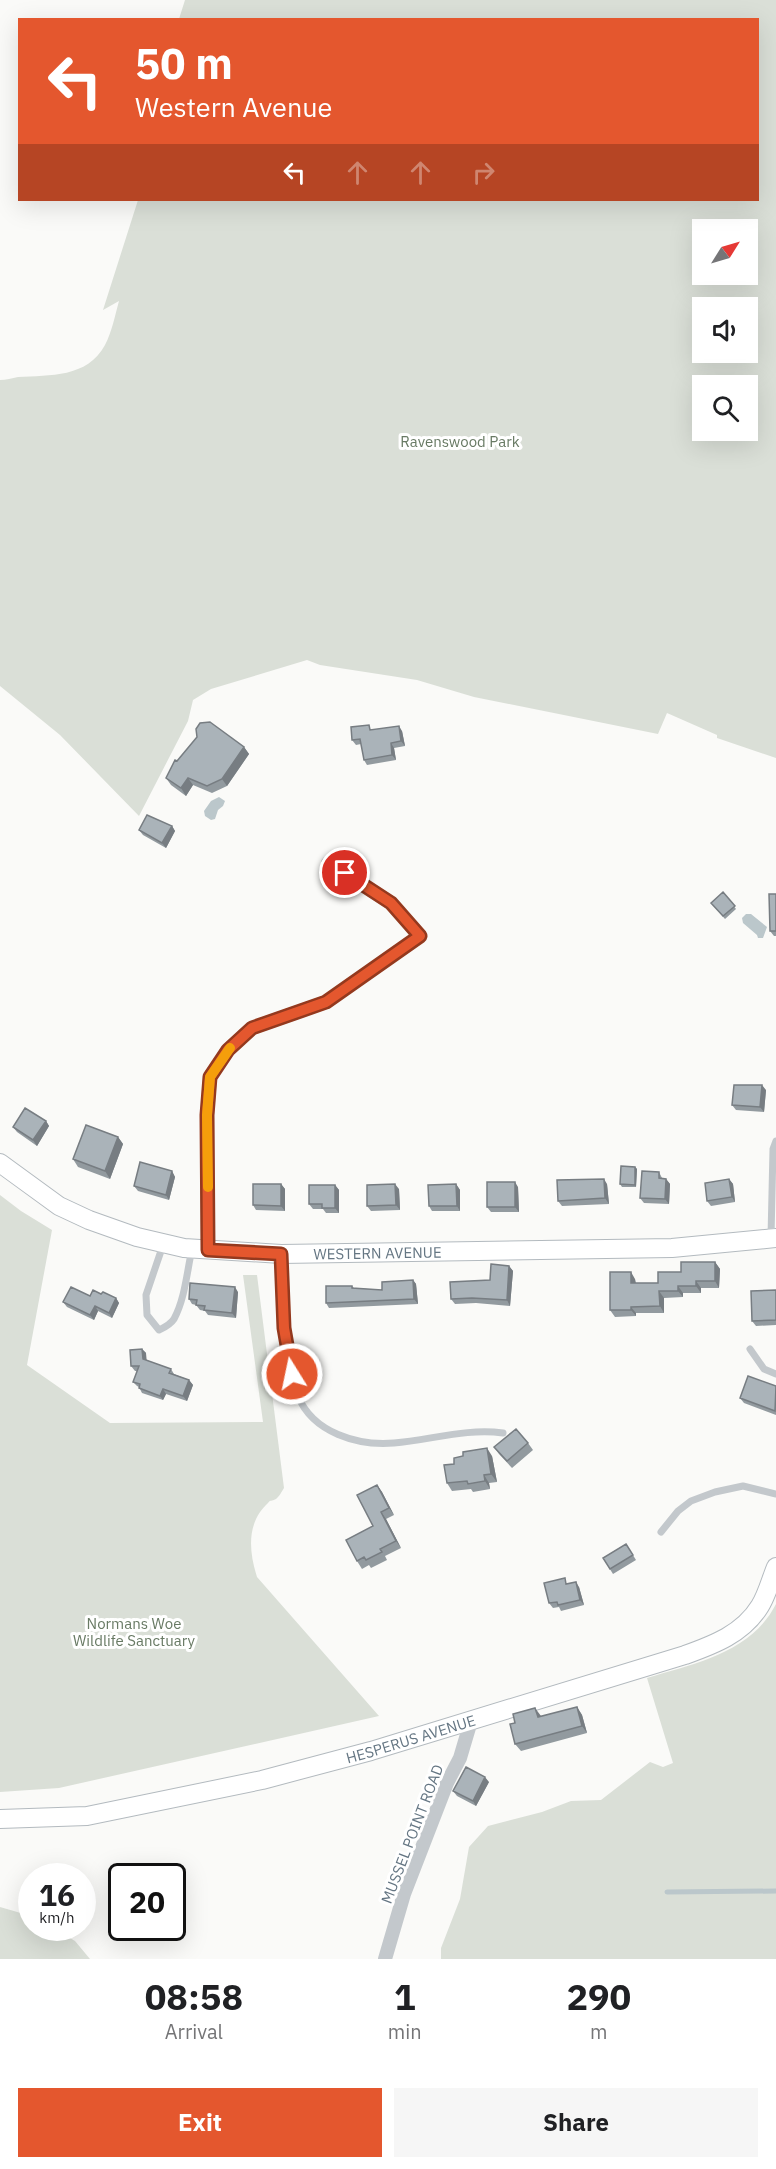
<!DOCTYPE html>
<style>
:root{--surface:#fff;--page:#f6f6f6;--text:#202124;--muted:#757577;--accent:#e4572e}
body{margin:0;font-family:"IBM Plex Sans",sans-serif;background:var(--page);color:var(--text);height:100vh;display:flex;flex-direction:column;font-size:22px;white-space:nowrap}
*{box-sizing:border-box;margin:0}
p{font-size:20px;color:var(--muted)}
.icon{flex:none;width:33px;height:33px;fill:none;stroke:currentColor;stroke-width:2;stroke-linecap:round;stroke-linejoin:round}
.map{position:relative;height:1959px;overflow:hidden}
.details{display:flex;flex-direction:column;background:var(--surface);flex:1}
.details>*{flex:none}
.top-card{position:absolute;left:18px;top:18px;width:741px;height:183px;border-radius:0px;box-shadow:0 6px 24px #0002;background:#e4572e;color:#fff;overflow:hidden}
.needle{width:39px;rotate:53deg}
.tools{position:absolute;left:692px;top:219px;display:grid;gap:12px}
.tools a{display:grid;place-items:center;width:66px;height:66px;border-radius:0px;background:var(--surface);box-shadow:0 6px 24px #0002;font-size:30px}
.speed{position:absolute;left:18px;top:1863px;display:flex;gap:12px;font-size:30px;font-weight:700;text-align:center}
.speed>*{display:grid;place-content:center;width:78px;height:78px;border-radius:50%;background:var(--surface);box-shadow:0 6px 24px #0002;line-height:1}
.speed small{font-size:15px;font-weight:400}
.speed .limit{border:3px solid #111;border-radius:9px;background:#fff;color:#111}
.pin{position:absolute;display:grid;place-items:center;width:51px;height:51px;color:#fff;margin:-26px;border:3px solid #fff;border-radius:50%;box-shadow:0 2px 6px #0007}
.me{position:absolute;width:66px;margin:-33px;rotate:350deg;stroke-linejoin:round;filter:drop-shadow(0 0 4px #0008)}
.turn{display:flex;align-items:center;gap:21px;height:126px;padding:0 18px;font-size:27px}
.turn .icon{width:78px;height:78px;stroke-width:2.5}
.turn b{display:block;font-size:42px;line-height:51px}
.lanes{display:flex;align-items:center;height:57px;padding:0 18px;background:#0003;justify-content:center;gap:30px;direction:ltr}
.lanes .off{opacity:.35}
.eta{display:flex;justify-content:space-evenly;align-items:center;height:102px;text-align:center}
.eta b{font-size:36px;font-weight:700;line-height:42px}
.cta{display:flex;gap:12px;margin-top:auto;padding:12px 18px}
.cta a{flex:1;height:69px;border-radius:0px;background:var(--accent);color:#fff;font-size:24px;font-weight:700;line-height:69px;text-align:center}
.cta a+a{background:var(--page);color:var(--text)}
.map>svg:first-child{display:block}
.green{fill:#dadfd7;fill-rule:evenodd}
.water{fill:#bbc7cb}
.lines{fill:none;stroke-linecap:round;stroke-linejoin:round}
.stream{stroke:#bbc7cb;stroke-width:5}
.secondary-casing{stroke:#b3babf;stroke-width:20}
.lane{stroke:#c3c8cc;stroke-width:7}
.street{stroke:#c3c8cc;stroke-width:14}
.secondary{stroke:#fff;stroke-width:18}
.wall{fill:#929a9f}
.shaded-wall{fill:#777d82}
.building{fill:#aab3b9;stroke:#777d82;stroke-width:1.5}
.route-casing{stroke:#94391e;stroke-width:15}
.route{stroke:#e4572e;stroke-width:10}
.slow{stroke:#f59e0b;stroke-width:10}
.labels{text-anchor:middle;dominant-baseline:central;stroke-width:6;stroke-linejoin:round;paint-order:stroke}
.park-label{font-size:15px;fill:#687a64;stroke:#fff}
.street-label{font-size:15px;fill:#657683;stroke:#fff}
</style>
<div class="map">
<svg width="776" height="1959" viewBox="0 0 776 1959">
<rect width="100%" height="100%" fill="#fafaf8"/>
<path class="green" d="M185,0h591v758l-59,-20v-3l-50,-22 -9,21 -184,-37 -57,-17 -97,-15 -13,-5 -96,29 -18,11 -5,21 -49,95 -79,-81 -60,-49v-306c6,0 12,-2 18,-3 32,-2 69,1 87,-32 7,-13 10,-30 14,-44l-16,9 35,-110h620v-180l-579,-1zM702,230h45v44h-45zM702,308h45v44h-45zM702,386h45v44h-45z
M0,1195l21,16 31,19 -25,135 83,58 153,-1 -20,-147h14l27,213c-2,3 -5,9 -8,11 -5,3 -5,0 -8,4 -22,20 -19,49 -11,74l122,139 -320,72 -59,4z
M776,1604v355h-335v-11l19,-49 9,-52 19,-21 54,-14 29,-11 30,-1 49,-38 13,5 10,-4 -26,-85c48,-15 104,-25 129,-74z
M0,1907l31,9 1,12h21l22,13 15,18h-90z"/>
<path class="water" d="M219,797l6,4 -2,5 -5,4 -3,9 -4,1 -6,-4 -1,-5 7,-10z
M746,914h5l16,13 -4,11h-5l-1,-3 -14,-12 -1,-5z"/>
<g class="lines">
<path class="stream" d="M667,1892l109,-1"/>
<defs>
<g id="secondary">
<path id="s1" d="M0,1163l59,43 30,14 48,17 47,11 97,6 391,-6 104,-10"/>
<path id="s2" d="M0,1819l87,-3 175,-36 109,-29 314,-96c28,-10 58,-21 75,-49 7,-11 11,-27 16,-39"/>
</g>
</defs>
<use href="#secondary" class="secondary-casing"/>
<path class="lane" d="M771,1237l2,-88 3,-8
M163,1245l-17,50 1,20 12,15c6,-3 11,-5 15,-11 11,-20 13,-48 18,-70
M281,1256c1,32 1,64 7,95 3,15 5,31 10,45 15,37 60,50 96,47 37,-3 72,-15 109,-10
M750,1349l14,20 12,5
M661,1532l17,-21 13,-10 24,-9 28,-6 33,8"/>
<path class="street" d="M208,1250l-1,-135 3,-38 18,-27 24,-22 74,-26 94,-66 -29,-33 -63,-40
M385,1959l19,-65 43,-111 13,-25 11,-37"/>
<use href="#secondary" class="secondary"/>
</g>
<path class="wall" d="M373,730l29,1 3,15 -11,2 2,12 -29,5 -3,-5 -3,-16 -5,1 -4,-5z
M244,747l5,7 -22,32 -15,7 -19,-8 -7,11 -15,-11 -5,-7 11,-17z
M172,826l3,5 -9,17 -23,-13 -4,-5z
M723,892l13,17 -11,10 -14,-16z
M776,894v42h-2l-4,-5z
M766,1090l-2,22 -28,-2 -4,-5z
M46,1121l3,5 -12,20 -20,-14 -4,-5z
M118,1137l5,7 -13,35 -32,-12 -5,-8z
M635,1167l2,2 -1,18h-14l-2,-3z
M172,1171l3,6 -6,23 -31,-9 -4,-5z
M659,1172l3,6 4,1 4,5 -1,20 -25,-1 -4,-5z
M729,1179l4,5 2,18 -24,4 -4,-5z
M281,1184l4,5v22l-29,-1 -3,-5z
M456,1184l4,6v21h-28l-3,-5z
M607,1184l2,20 -47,2 -4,-5z
M335,1185l4,5v23h-13l-3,-4h-10l-4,-5z
M518,1187l1,25h-28l-4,-5z
M399,1189l1,21 -29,1 -4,-5z
M715,1262l5,7 -1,19h-18v5h-18v4l-19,1v15h-28v3l-21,1 -5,-7 25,-31 1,4h22l23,-11z
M509,1266l4,5 -3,35 -34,-3 -21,1 -4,-5 39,-19z
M413,1280l3,4 2,20 -89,4 -3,-5 26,-17 2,2 28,2z
M776,1290v35l-20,1 -4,-5z
M238,1292l-2,26 -28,-3 -3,-4 -5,-1 -4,-5 -4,-1 -3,-5z
M101,1294l15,4 3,5 -7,15 -14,-7 -4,9 -27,-13 -4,-5 27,-6z
M142,1349l4,4v7l25,9 3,5 15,6 4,5 -6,16 -21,-7 -3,6 -21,-7 -3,-6 -2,-1 -4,-4 4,-11h-2l-4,-5z
M776,1386v29l-32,-12 -4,-5z
M528,1443l5,7 -21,18 -13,-14 -5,-7z
M492,1456l5,26 -8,1 1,6 -17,3 -2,-3 -19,2 -5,-8 7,-19z
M377,1485l5,7 12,23 -8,4 15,29 -16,8 2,4 -16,8 -2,-3 -7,4 -5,-8 16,-35z
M626,1544l10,16 -23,14 -10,-16z
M568,1584l11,3 5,18 -23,6 -2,-4 -6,1 -4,-5z
M577,1707l5,8 5,18 -66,18 -6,-7 26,-28v1z
M489,1782l-13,24 -19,-10 -4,-5z"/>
<path class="shaded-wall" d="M399,726l3,5 3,15 -4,-5z
M391,743l3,5 2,12 -4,-5z
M244,747l5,7 -22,32 -5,-7z
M188,778l5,7 -7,11 -5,-8z
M172,826l3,5 -9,17 -4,-5z
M762,1085l4,5 -2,22 -4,-5z
M46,1121l3,5 -12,20 -4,-6z
M118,1137l5,7 -13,35 -5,-8z
M635,1167l2,2 -1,18 -1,-2z
M172,1171l3,6 -6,23 -3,-5z
M604,1179l3,5 2,20 -4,-6z
M666,1179l4,5 -1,20 -4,-5z
M729,1179l4,5 2,18 -3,-5z
M515,1182l3,5 1,25 -4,-5z
M281,1184l4,5v22l-4,-5z
M395,1184l4,5 1,21 -4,-5z
M456,1184l4,6v21l-3,-5z
M335,1185l4,5v23l-4,-5z
M715,1262l5,7 -1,19 -4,-7z
M509,1266l4,5 -3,35 -3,-6z
M631,1272l4,7 1,11 -5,-7z
M413,1280l3,4 2,20 -4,-5z
M696,1281l5,7v5l-5,-7z
M678,1286l5,7v4l-5,-6z
M235,1287l3,5 -2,26 -4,-5z
M659,1291l5,7v15l-4,-7z
M116,1298l3,5 -7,15 -3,-5z
M95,1306l3,5 -4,9 -4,-5z
M631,1307l5,6v3l-5,-6z
M142,1349l4,4 1,11 -4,-5z
M189,1380l4,5 -6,16 -4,-5z
M163,1389l3,5 -3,6 -3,-4z
M487,1448l5,8 5,26 -6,-8z
M484,1475l5,8 1,6 -5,-8z
M377,1485l5,7 12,23 -5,-7z
M381,1512l5,7 15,29 -5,-7z
M576,1582l3,5 5,18 -4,-5z
M577,1707l5,8 5,18 -5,-7z
M535,1708l6,8 2,9 -5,-8z
M485,1777l4,5 -13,24 -3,-5z"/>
<path class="building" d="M210,722l34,25 -22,32 -15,7 -19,-8 -7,10 -15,-10 9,-18 2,1 20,-24 -1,-8 4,-6z
M369,725l1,5 29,-4 2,15 -10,2 1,12 -28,5 -4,-21 -8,1 -1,-13z
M147,815l25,11 -10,17 -23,-13z
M723,892l12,14 -12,10 -12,-13z
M769,894h7v37h-6z
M734,1085h28l-2,22 -28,-2z
M25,1108l21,13 -13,19 -20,-13z
M86,1125l32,12 -13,34 -32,-12z
M140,1162l32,9 -6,24 -32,-9z
M621,1166l14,1v18l-15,-1z
M642,1171l17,1v6l7,1 -1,20 -25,-1z
M604,1179l1,19 -47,3 -1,-21z
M729,1179l3,18 -25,4 -2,-18z
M487,1182h28v25h-28z
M253,1184h28v22l-28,-1z
M395,1184l1,21 -29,1v-21z
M456,1184l1,22h-28l-1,-21z
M309,1185h26v23h-13v-4h-13z
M681,1262h34v19h-19v5h-18v5h-19l1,15 -29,1v3h-21v-38h21v11h27v-11h23z
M491,1264l18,2 -2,34 -35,-2 -21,1 -1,-17 40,-2z
M413,1280l1,19 -88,4v-17h26v2l30,2v-8z
M190,1283l45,4 -3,26 -28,-3 1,-4 -9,-1 1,-5 -8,-1z
M71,1287l19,9 3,-6 8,4 2,-2 13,6 -7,15 -14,-7 -5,9 -27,-13z
M776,1290v30l-24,1 -1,-30z
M142,1349l1,10 28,10 -2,4 20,7 -6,16 -20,-7 -3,7 -21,-8 1,-4 -7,-2 6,-16h-8l-1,-16z
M748,1376l28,10 -1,25 -35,-13z
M516,1429l12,14 -21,18 -13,-14z
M487,1448l4,26 -7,1 1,6 -17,3 -1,-3 -20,2 -3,-18 10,-1v-6l9,-2v-4z
M377,1485l12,23 -8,4 15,29 -16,8 2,3 -16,8 -2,-3 -7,4 -11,-21 27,-14 -16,-31z
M626,1544l7,11 -23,14 -7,-11z
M565,1578l1,6 10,-2 4,18 -22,5 -1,-3 -8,1 -5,-20z
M577,1707l5,19 -67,18 -5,-20 5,-1 -2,-9 22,-6 3,9z
M466,1767l19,10 -12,24 -20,-10z"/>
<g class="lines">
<defs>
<path id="route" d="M292,1374l-8,-46 -3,-74 -73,-4 -1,-135 3,-38 18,-27 24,-22 74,-26 94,-66 -29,-33 -46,-30"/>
</defs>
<use href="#route" class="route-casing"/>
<use href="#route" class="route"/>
<path class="slow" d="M208,1187l-1,-72 3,-38 20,-29"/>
</g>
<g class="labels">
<g class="park-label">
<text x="460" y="441">Ravenswood Park</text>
<text x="134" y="1623">Normans Woe<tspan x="134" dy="17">Wildlife Sanctuary</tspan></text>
</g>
<g class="street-label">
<text stroke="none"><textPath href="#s1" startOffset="399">WESTERN AVENUE</textPath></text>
<text stroke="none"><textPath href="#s2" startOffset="420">HESPERUS AVENUE</textPath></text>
<text transform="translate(412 1834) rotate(-69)">MUSSEL POINT ROAD</text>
</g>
</g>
</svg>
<div class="tools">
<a><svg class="needle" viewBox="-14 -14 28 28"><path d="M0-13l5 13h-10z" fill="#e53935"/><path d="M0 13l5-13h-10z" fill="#757577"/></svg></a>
<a><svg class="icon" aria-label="sound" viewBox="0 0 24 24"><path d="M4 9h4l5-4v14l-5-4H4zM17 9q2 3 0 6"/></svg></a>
<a><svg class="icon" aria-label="search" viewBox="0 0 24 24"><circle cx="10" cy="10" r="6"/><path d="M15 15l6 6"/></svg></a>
</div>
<div class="speed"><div>16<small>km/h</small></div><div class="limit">20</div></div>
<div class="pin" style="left:345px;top:873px;background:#d93025"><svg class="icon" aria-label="arrive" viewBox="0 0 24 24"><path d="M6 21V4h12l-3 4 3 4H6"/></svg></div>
<svg class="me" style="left:292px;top:1374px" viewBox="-20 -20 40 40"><circle r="17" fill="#e4572e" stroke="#fff" stroke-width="3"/><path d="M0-11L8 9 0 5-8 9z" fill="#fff"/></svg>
<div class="top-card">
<div class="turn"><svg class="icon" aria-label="left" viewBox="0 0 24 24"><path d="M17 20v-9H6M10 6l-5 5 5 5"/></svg><div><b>50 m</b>Western Avenue</div></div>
<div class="lanes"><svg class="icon" aria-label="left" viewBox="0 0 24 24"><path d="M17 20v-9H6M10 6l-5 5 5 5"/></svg><svg class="icon off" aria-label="ahead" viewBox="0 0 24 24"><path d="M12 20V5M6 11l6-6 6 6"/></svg><svg class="icon off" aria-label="ahead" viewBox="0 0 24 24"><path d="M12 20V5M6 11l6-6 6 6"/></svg><svg class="icon off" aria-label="right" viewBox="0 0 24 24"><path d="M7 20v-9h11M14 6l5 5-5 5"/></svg></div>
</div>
</div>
<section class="details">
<div class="eta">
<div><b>08:58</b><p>Arrival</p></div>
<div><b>1</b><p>min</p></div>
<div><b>290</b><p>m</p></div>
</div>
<div class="cta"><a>Exit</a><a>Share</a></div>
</section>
